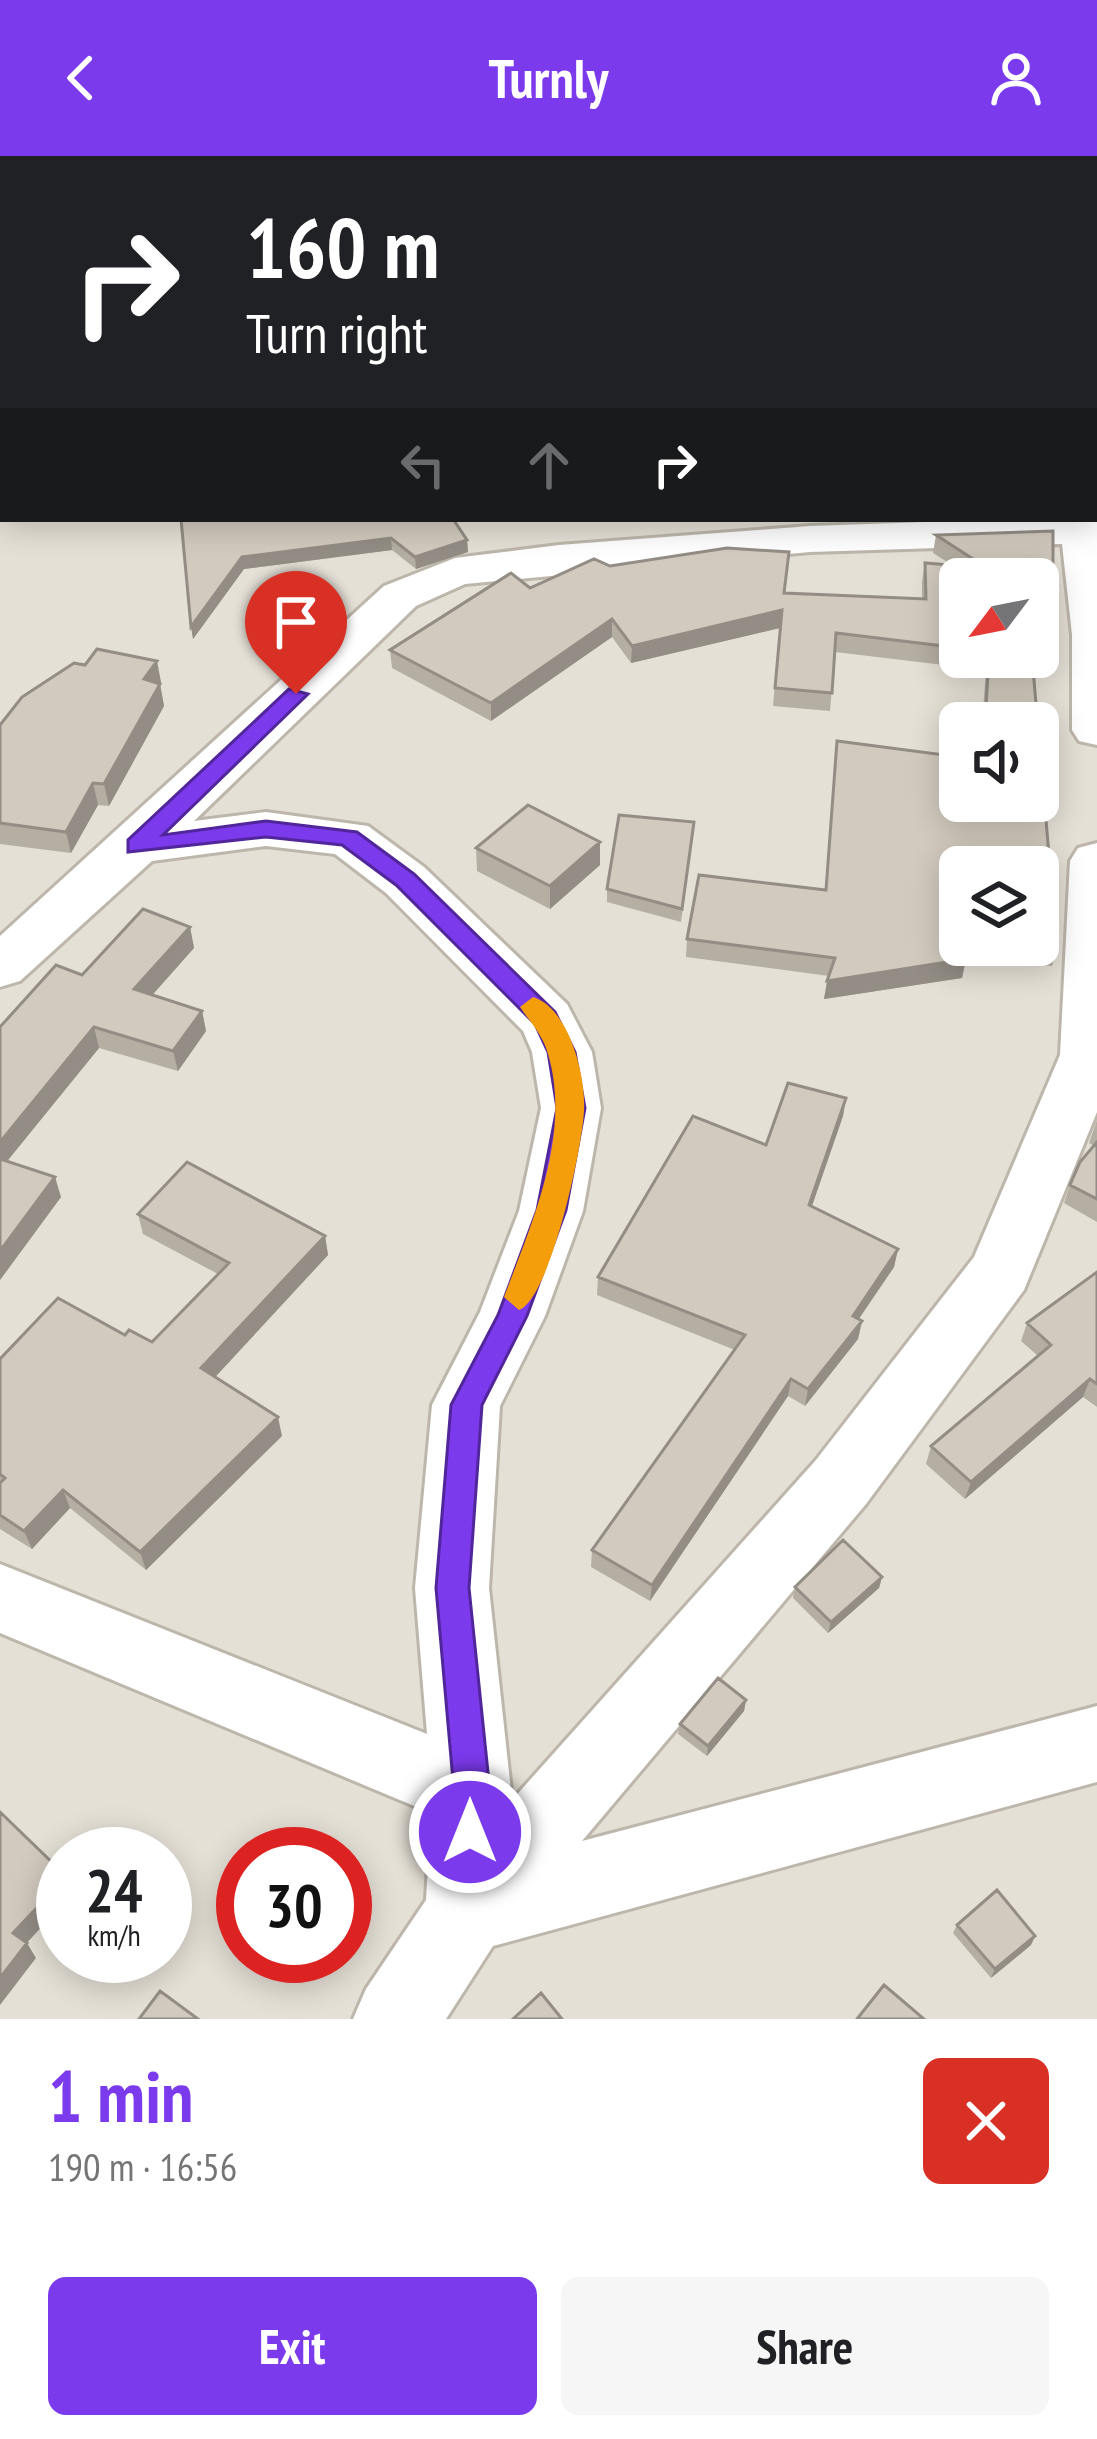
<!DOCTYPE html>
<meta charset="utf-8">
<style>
:root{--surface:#fff;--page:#f6f6f6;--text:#202124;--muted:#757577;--accent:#7c3aed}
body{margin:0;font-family:"PT Sans Narrow",sans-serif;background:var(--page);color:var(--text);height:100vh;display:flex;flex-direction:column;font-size:45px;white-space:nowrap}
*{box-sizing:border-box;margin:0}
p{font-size:39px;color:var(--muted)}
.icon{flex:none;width:66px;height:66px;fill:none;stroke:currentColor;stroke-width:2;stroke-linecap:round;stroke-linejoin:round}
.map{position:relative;height:1863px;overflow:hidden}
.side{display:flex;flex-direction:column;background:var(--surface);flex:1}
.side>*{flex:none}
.hud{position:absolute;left:0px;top:0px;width:1098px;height:366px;box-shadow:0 6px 30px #0003;background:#202124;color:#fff;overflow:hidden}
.needle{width:78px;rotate:238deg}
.tools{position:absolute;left:939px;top:402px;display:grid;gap:24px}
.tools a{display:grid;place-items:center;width:120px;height:120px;border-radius:18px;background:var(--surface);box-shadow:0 6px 30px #0003;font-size:60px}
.speed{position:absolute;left:36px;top:1671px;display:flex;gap:24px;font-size:60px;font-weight:700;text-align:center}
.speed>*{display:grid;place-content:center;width:156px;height:156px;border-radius:50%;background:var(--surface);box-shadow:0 6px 30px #0003;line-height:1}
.speed small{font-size:30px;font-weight:400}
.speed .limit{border:18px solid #d22;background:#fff;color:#111}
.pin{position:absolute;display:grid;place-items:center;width:102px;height:102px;color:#fff;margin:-123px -51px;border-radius:50% 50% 50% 0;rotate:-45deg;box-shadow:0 0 12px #0007}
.pin .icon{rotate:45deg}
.me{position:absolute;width:132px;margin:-66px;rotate:0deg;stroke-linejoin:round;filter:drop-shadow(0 0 9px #0008)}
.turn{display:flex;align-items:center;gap:42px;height:252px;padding:0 48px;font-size:54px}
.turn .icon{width:156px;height:156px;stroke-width:2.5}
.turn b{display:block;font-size:84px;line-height:102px}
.lanes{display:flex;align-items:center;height:114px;padding:0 48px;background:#0003;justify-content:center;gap:60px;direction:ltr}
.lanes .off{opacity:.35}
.round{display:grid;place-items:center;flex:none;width:126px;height:126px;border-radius:18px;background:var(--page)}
.summary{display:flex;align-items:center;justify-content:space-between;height:204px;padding:0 48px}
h1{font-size:72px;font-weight:600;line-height:90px;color:var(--accent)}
.button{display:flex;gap:24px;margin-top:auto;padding:24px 48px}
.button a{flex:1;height:138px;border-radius:18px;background:var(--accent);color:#fff;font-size:48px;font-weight:600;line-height:138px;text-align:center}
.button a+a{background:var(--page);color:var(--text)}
header{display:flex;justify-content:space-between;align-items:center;height:156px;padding:0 48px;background:var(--accent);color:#fff;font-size:54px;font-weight:600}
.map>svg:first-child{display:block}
.residential{fill:#e5e0d6;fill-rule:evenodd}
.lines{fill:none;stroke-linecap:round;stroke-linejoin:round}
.street-casing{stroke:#bdb6ab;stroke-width:6}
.secondary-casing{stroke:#cdbe9c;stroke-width:6}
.street{fill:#fff;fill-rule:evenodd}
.secondary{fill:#f9eccb;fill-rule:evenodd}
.wall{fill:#b5aea3;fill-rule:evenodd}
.shaded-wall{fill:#938d85}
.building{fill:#d2cabe;stroke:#938d85;stroke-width:3}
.route{fill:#7c3aed;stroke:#51269a;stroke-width:3}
.slow{fill:#f59e0b}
</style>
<header><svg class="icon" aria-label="back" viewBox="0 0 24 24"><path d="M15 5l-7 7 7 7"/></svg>Turnly<svg class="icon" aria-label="person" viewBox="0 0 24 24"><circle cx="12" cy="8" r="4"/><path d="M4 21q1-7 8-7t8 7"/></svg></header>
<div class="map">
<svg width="1097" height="1863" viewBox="0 0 1097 1863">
<rect width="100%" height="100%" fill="#f2eee8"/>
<path class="residential" d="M0,0h1097v1863h-1097zM3,3h1092v360h-1092zM960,423h78v78h-78zM960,567h78v78h-78zM960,711h78v78h-78zM63,1698h102v102h-102zM243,1698h102v102h-102z"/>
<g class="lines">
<defs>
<path id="street" d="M1097,73v22l-2,1v-22z
M1095,187l2,1v24l-2,-1z
M1097,360v229l-18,-4 -7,-11v-95l-10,-91 -252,8 -345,32 -49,22 -222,215 72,-9 102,14 56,41 143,137 25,48 9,56 -18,103 -38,105 -45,90 -11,182 23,212 304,-340 158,-203 86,-202 10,-194 8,-13 19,-5v269l-73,178 -158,214 -284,337 515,-135v76l-604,164 -47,73h-93l13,-30 60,-89 5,-87 -431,-180v-69l427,170 -12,-146 17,-183 48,-93 39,-101 22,-103 -9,-56 -9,-21 -137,-138 -51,-39 -69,-8 -114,15 -132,120 -20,6v-51l384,-350 71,-28 104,-13 251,-19z"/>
<path id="secondary" d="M0,0h21l-18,3 -1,8z"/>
</defs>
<use href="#street" class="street-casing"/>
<use href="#secondary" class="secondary-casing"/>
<use href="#street" class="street"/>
<use href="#secondary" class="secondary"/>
</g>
<path class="wall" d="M181,363l286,21 1,12 -52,17 -24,-19 -148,19 -51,70z
M1053,375l-4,130 -16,3 24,284 -5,18 -86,-7 -4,19 -138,21 5,-23 -143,-19 1,-18 138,-49 12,-149 123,60 78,-78h-56l4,-53 -151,-18 -5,59 -57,-5 7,-78 -149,35 -19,-26 -121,84 -99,-53 -2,-18 140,-62 80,-22 175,27 137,6v-18l3,-18 27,2 -19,-12 3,-18zM960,423l78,78h-78zM960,711l78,78h-78z
M161,526l-1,2 4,22 -55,100 -11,-1 -27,48 -71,-9v-119z
M693,678l-12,88 -74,-20v-13z
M600,686v23l-50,44 -73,-38 -1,-23z
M190,771l4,21 -42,47 50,16 4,20 -28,40 -79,-23 -92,113 54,36 -61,83v-253l82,-52z
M846,942l-3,18 -31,90 86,43 -4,18 -35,52 3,2 -4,18 -53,67 -17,-10 -138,205 -59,-34 1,-17 143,-200 -138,-55 1,-18 168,-132z
M1097,964v102l-33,-19 6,-18 24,-39 -5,-3z
M138,1058l187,22 3,19 -113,122 67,59 -136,134 -76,-62 -38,41 -32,-20v-170l125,-24 27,7 66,-68 -75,-40z
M1097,1116v135l-14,-10 -118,102 -39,-35 5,-18 107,-90 -17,-15 6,-18z
M882,1421l-3,11 -51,45 -35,-35 2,-11z
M746,1544l-2,11 -37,45 -29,-22 2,-10z
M957,1769l78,11 -4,9 -40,33 -38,-45z"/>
<path class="shaded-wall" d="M419,0h46l-10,3h-47z
M391,382l1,12 -148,19 -51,70 -2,-12 51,-70z
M467,384l1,12 -52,17 -1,-12z
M782,454l-2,18 -149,35 1,-17z
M612,463v18l-121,84v-18z
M1053,487l-4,18 -21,4 1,-8h9v-11z
M157,505l4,21 -13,19 -4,-22z
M160,528l4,22 -55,100 -5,-22z
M93,627l5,22 -27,48 -5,-21z
M600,686v23l-50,44v-23z
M190,771l4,21 -55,62 -5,-21z
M966,803l-4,19 -138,21 3,-18z
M202,855l4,20 -28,40 -5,-20z
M94,871l5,21 -99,122v-28z
M846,942l-3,18 -37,107 3,-18z
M55,1021l6,20 -61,83v-29z
M325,1080l3,19 -122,132 -5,-19z
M898,1093l-4,18 -45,66 4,-17z
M862,1165l-4,18 -53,67 3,-17z
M791,1223l-3,17 -138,205 2,-16z
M1090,1223l-7,18 -118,102 6,-17z
M278,1261l4,19 -136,134 -6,-18z
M63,1334l7,18 -38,41 -8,-18z
M882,1421l-3,11 -51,45 3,-11z
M746,1544l-2,11 -37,45 1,-10z
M63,1724v24l-41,44 -9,-15z
M1035,1780l-4,9 -40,33 4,-9z
M27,1787l9,15 -36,47v-27z"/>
<path class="building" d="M54,0h365l-11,3h-368z
M833,0h178l-22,3h-155z
M1022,0h75v60l-2,1v-58h-76z
M0,11h3v79l-3,1z
M181,363h272l14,21 -52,17 -24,-19 -149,19 -51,70z
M1053,375v112l-15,3v-67h-78v69l-124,-15 -4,60 -57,-5 7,-78 -150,36 -20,-27 -121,84 -101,-53 121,-77 19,15 64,-29 16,7 117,-18 62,4 -5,41 142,6 -1,-36 62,5 -51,-33z
M97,493l60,12 -13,18 16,5 -56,100 -11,-1 -27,49 -66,-9v-98l22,-28 52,-34 11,2z
M989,501h43l25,291 -38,-3h19v-78h-78v73h-4l10,19 -139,22 8,-23 -148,-19 12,-64 127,15 11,-149 123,16v44h78v-78h-53z
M528,649l72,37 -50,44 -74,-38z
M619,659l75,7 -12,87 -75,-20z
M143,753l47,18 -56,62 68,22 -29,40 -79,-24 -94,115v-115l56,-62 26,10z
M788,927l58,15 -37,107 89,44 -45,67 9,5 -54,68 -17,-10 -139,206 -60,-35 153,-215 -147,-58 95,-161 73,29z
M1097,986v57l-27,-14 10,-23z
M0,1003l55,18 -55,74z
M187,1006l138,74 -124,132 77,49 -138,135 -77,-62 -39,41 -24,-16v-32l5,-5 -5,-4v-115l58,-61 67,37 4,-5 23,12 77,-79 -91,-49z
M1097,1116v112l-7,-5 -119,103 -40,-36 120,-101 -24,-22z
M843,1384l39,37 -51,45 -36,-35z
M718,1522l28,22 -38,46 -28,-22z
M0,1656l63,61v7l-50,53 14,10 -27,35z
M997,1734l38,46 -40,33 -38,-44z
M884,1829l40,34h-67z
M160,1835l38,28h-59z
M541,1837l21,26h-49z"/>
<path class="route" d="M289,533l19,5 -145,141 103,-14 91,11 57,42 141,138 20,40 10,56 -19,102 -39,106 -45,89 -13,183 21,204 -7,53 -13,5 -13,-5 -5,-13 2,-40 -18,-204 15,-183 47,-90 39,-105 20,-102 -9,-56 -13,-28 -139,-139 -54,-40 -76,-8 -138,15v-12z"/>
<path class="slow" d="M533,841c36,11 53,79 51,113 -1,36 -34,189 -65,200l-15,-13c28,-74 68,-163 44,-243 -5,-19 -18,-32 -28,-47z"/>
</svg>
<div class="tools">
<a><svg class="needle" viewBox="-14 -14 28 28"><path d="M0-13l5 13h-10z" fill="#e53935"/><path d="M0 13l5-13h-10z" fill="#757577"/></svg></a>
<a><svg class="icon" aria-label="sound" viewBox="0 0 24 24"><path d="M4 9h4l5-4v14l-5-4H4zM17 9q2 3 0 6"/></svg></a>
<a><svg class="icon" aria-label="layers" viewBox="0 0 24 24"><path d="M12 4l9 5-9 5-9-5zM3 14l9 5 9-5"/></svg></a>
</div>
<div class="speed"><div>24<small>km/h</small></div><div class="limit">30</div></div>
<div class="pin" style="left:296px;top:538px;background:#d93025"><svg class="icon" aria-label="arrive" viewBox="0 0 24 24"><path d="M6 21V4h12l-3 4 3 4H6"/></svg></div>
<svg class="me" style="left:470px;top:1676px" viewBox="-20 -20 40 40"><circle r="17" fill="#7c3aed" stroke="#fff" stroke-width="3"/><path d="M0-11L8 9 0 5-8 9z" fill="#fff"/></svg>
<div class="hud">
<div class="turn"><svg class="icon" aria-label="right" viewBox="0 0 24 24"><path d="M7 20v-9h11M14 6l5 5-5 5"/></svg><div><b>160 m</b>Turn right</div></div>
<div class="lanes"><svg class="icon off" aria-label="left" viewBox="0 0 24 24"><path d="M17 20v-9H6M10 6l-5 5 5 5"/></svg><svg class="icon off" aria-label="ahead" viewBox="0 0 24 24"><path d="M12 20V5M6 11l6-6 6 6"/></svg><svg class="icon" aria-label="right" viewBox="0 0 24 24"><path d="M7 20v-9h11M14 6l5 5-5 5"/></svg></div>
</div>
</div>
<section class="side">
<div class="summary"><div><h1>1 min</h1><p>190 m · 16:56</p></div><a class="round" style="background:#d93025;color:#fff"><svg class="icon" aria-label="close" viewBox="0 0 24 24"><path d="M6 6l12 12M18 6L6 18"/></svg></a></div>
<div class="button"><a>Exit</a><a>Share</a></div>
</section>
